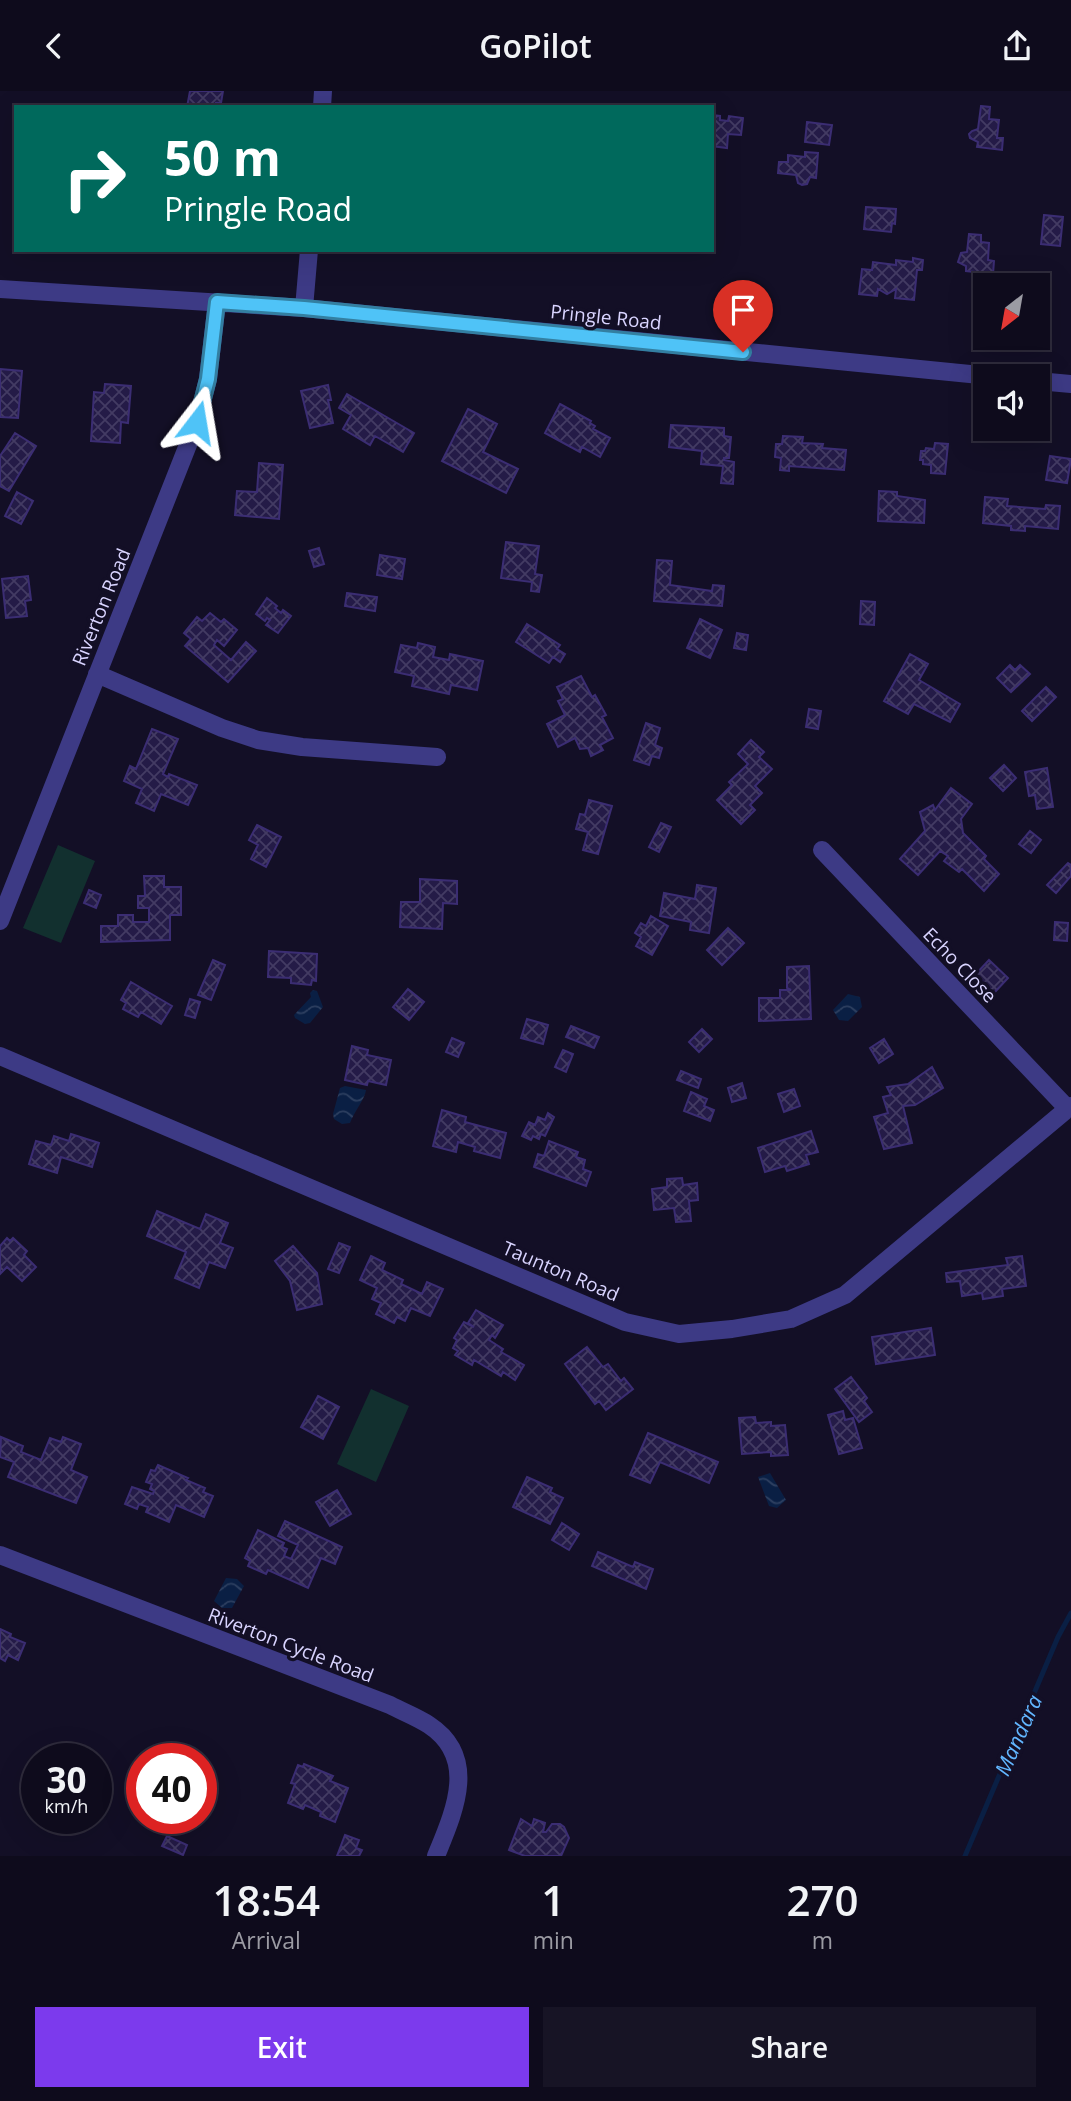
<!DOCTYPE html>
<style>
:root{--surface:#0e0b1c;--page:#171425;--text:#f1f3f6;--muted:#9b9ba3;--line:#2e2b3b;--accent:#7c3aed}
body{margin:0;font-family:"Open Sans",sans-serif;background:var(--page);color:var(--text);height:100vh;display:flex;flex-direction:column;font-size:26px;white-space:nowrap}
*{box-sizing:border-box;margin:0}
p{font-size:23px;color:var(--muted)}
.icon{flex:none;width:38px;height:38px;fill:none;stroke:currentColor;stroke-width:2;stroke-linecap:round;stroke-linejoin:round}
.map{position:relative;height:1765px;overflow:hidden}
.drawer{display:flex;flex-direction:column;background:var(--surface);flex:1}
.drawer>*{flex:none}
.guide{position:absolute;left:14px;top:14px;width:700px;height:147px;border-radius:0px;box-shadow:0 7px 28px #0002,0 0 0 2px var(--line);background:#00695c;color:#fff;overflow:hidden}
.needle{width:46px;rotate:211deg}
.controls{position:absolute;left:973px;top:182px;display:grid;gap:14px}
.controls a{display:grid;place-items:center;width:77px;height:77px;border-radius:0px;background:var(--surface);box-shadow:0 7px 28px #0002,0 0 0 2px var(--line);font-size:35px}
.speed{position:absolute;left:21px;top:1652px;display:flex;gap:14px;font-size:35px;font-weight:700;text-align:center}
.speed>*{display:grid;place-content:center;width:91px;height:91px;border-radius:50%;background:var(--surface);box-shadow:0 7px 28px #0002,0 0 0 2px var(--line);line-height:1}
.speed small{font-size:18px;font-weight:400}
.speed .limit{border:10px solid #d22;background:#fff;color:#111}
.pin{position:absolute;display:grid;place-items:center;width:60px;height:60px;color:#fff;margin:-72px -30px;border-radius:50% 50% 50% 0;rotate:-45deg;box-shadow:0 0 7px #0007}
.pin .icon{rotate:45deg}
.me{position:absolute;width:77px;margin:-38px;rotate:14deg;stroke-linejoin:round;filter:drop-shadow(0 0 5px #0008)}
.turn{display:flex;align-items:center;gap:24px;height:147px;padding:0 35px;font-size:32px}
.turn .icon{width:91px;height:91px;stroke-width:2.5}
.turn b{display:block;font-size:49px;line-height:60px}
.eta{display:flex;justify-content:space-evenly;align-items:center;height:119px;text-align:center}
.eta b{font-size:42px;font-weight:600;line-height:49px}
.primary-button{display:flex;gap:14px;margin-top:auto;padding:14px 35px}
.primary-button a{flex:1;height:80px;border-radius:0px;background:var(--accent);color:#fff;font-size:28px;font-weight:600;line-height:80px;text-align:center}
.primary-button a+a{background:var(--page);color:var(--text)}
header{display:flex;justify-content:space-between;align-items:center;height:91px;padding:0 35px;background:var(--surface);font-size:32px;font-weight:600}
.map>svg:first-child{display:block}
.pitch{fill:#12302f}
.water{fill:url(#water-waves)}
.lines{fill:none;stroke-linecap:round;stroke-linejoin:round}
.stream{stroke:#0a1f44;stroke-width:5}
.building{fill:url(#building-cross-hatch);stroke:#3b2d73;stroke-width:2}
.minor{stroke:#3d3a85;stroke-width:18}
.route-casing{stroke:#337fa1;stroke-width:18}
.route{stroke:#4fc3f7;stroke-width:12}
.labels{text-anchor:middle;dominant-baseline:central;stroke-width:7;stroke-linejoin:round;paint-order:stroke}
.street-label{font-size:19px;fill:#d9d4ff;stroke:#130f26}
.water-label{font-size:21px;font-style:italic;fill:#62b6ff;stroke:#130f26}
</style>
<header><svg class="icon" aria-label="back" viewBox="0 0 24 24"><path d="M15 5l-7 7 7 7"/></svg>GoPilot<svg class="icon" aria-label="share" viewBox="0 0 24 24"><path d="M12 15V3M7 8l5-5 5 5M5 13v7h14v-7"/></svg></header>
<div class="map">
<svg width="1071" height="1765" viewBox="0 0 1071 1765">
<defs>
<pattern id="water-waves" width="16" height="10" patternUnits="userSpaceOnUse" patternTransform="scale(1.75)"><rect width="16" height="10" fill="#0a1f44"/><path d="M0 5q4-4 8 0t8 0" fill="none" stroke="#2d3f60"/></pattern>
<pattern id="building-cross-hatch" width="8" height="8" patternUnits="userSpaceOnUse" patternTransform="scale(1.75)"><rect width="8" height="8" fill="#241b47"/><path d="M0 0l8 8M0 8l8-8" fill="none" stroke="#433b63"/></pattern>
</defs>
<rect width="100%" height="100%" fill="#130f26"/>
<path class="pitch" d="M58,754l37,16 -34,82 -38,-15z
M371,1298l38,17 -33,76 -39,-18z"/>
<path class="water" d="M313,899l4,1 6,16 -13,16 -5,1 -10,-6 -1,-3 17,-18 -1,-4z
M848,903l12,3 2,10 -14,14 -9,-1 -6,-10z
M345,995l21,4c-1,9 -12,22 -16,33l-8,1 -8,-5 -1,-5 7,-26z
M770,1382l16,27 -9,8 -8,-2 -11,-29z
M226,1487l11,1 7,7 -12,22h-10l-8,-7z"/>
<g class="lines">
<path class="stream" d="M965,1765l93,-219 13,-24"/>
</g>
<path class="building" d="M190,0h33l-2,12h-5v4h-29z
M981,15l9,1 -1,12 10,1 -2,18h6l-1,12 -25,-3 1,-5 -8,-4 -1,-4 3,-3 6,-2z
M712,24l8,1v4l8,1 1,-5 14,2 -2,17 -13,-1 -1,14 -15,-2z
M807,31l25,3 -3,20 -24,-3z
M805,61l13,1 -2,25 -6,-1 -3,7 -5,1 -4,-2 -2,-8 -18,-2 1,-11h9v-7l17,2z
M866,116l30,2 -1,15 -3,-1 -1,9 -27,-3z
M1044,124l19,2 -3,29 -19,-2z
M969,143l12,1v7l8,1 -1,17 6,1 -1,13 -27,-3v-5l-8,-4 3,-9 6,-1z
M913,167l10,2 -1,10h-5l-3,30 -19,-2 1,-9 -9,5 -9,-5 -1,7 -18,-2 3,-25 10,1 1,-8 23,3v-5l17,2z
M0,278l22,2 -4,47 -18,-1z
M105,293l26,2 -3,37 -7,-1 -1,21 -29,-2 3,-49 10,1z
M328,294l3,15h-3l5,23 -23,5 -9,-37z
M347,303l67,39 -11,19 -28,-16 -5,9 -27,-16 8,-14 -12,-7z
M560,313l31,17 -1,2 5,3 -2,3 17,9 -10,19 -18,-10 -2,5 -35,-19z
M468,318l29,15 -14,28 35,17 -12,24 -64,-32z
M671,334l53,3v8l7,1 -2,21h-5v2l10,2 -1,22 -12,-1 2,-17 -22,-2 1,-13 -33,-4z
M15,342l21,13 -27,45 -9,-5v-30z
M783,345l20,1 -1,6 21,1 -1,4 24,2 -2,20 -55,-4v5l-9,-1 1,-12 -6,-1 1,-13h6z
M935,352l13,1 -3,30 -14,-1v-8l-8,-1v-4h-3l1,-9h4l1,-3 8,1z
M1050,365l21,3 -4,24 -21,-3z
M259,372l24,2 -4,54 -44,-4 2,-24 20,1z
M879,400l18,1v4l28,4 -1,23 -46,-2z
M17,401l16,9 -12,23 -16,-8z
M985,406l23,2 -1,7 38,3 1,-4 14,1 -2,23 -33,-3v5l-14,-1v-4l-28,-3z
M506,451l33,4 -4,28 7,1 -3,17 -8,-1 1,-9 -31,-4z
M319,457l5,16 -10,3 -5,-16z
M380,464l25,4 -3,20 -25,-4z
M657,469l15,1 -2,24 42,6 1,-6 11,1 -2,20 -68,-5z
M28,485l3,24 -6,1 2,15 -21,2 -4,-39z
M347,502l30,4 -2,14 -30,-5z
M267,507l10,8 -2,2 6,5 2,-3 8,6 -13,17 -12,-8 4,-5 -3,-2 -2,3 -9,-7z
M861,510l14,1 -1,23 -14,-1z
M210,522l11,9 3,-3 13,11 -13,16 -7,-6 -3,5 17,15 15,-18 10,9 -28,31 -43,-36 6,-7 -7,-6 13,-16 5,4z
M700,528l22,11 -12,28 -23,-10z
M527,533l33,21 -3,4 8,5 -5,8 -7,-5 -4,6 -33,-21z
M737,542l11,2 -2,15 -12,-2z
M418,552l17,4 -2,10 16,3 1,-6 33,7 -6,29 -26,-5 -2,9 -37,-8 2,-10 -19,-4 6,-27 16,3z
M910,563l18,10 -9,16 41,24 -10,18 -36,-18 -6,10 -24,-13z
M1010,574l5,5 5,-5 10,9 -19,18 -14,-14z
M581,585l11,21 3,-2 11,20 -4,2 11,21 -13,7 3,5 -12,6 -3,-8 -8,1 -5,-11 -17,9 -11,-23 18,-9 -7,-14 5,-2 -6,-12z
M1046,596l10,10 -24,24 -10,-10z
M809,618l12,2 -3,18 -12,-2z
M646,632l14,5 -5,17 7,3 -3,10 -7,-2 -3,9 -15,-5z
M152,638l26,10 -15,35 5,3 1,-3 28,11 -9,20 -27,-11 -7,17 -18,-8 6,-14 -18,-8 6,-15 6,3z
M751,649l13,12 -5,5 13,12 -17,17 7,7 -12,12 5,5 -14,14 -24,-24 15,-15 -3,-3 19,-18 -10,-10z
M1004,674l12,13 -13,13 -13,-13z
M1047,677l6,39 -16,2 -2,-14 -6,1 -4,-24z
M951,697l21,16 -11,15 2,14 23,23 -2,3 15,15 -15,17 -22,-22 -3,3 -15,-11 4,-5 -8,-5 -22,24 -18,-16 25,-28 -5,-19 13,-7 2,5z
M589,709l23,6 -14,48 -15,-4 5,-18 -12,-3 4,-15 5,1z
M661,732l10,4 -12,25 -10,-5z
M257,734l24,12 -15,30 -15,-8 7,-14 -9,-5z
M1030,740l11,9 -10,13 -12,-9z
M1068,772l3,2v11l-15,17 -9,-8z
M144,785h20v11h17v28h-11v25l-69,2v-16h17v-11h15v7h16v-14h-11v-12h7z
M420,788l37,2v23l-14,-1 -1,26 -42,-2 1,-25h19z
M697,794l19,3 -7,45 -19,-3 1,-8 -31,-6 4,-23 31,6z
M89,799l12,5 -5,13 -12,-5z
M651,825l17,10 -16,29 -16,-9 5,-9 -6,-4 6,-10 5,3z
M1055,831l13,1 -1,18 -13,-1z
M728,837l16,15 -22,22 -15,-15z
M269,860l48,3 -1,27 -4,-1 -1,5 -20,-2v-5l-23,-1z
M213,869l12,5 -14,35 -13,-5z
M989,869l19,18 -14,15 -19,-18z
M809,875l2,53 -52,2v-23h21v-8h11l-4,-2v-21z
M131,891l41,24 -11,18 -20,-12 -3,5 -15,-8 3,-6 -5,-3z
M408,898l16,13 -15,18 -16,-13z
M190,908l10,3 -5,16 -10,-3z
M527,928l21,6 -5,19 -22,-6z
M571,935l28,11 -5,11 -28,-11z
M702,938l10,10 -13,13 -10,-10z
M452,947l12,5 -6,14 -12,-5z
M884,948l9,15 -14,9 -9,-15z
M352,955l16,4 -1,5 24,5 -5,25 -18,-4 -1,4 -22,-5z
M563,959l10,4 -7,18 -11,-5z
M932,976l11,21 -28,17 -12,1 9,37 -28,6 -10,-32 14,-4 -5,-16 8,-2 -4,-8 21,-3z
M681,980l20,8 -3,9 -21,-8z
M742,992l4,15 -14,4 -4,-14z
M794,998l6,17 -16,6 -6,-18z
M691,1001l16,7 -3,7 10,4 -4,11 -26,-10z
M442,1019l24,7 -1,5 41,11 -6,25 -26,-7 1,-4 -17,-5 -2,10 -23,-6z
M548,1022l6,4 -9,19 -4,-2 -2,5 -6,-3 -2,4 -9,-4 7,-14 6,3 3,-8 7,3z
M811,1040l7,21 -12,3 3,9 -22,7 -2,-5 -20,6 -7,-24z
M71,1043l28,9 -7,24 -31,-10 -4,16 -28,-9 7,-23 15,4 3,-9 15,5z
M549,1050l29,11 -2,5 9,3 -2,9 8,3 -5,14 -52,-19 4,-13 6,2z
M682,1087l1,7 14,-2 1,17 -9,1 2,20 -15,1 -2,-14 -20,2 -2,-21 15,-2v-8z
M157,1120l43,18 6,-15 22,9 -8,20 13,5 -8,20 -16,-6 -10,26 -24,-10 11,-26 -39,-16z
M7,1147l3,3 3,-3 14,13 -3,4 12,12 -14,14 -15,-14 -7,7v-28z
M339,1152l11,4 -11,26 -11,-4z
M293,1155l24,27 5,31 -25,6 -7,-29 -15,-20z
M371,1165l14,7 -3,7 21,10 -2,4 21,10 5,-12 16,7 -13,27 -19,-8 -6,13 -8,-4 -3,6 -18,-9 5,-11 -9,-4 5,-11 -17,-8z
M1022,1165l4,30 -24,3 1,7 -20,3 -1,-6 -20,3 -2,-15 -13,1 -1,-9 62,-8 -2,-7z
M476,1219l27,15 -8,13 -3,-3 -3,5 14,9 -2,3 23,13 -9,15 -12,-8 -2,4 -27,-16 -2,5 -17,-10 3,-4 -5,-3 4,-8 -3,-2 10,-16 10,5 -6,-4z
M931,1237l4,27 -59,9 -4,-27z
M587,1256l16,20 5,-3 13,17 3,-3 9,11 -27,21 -7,-9 -4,3 -30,-40z
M851,1286l16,21 -3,3 8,11 -13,10 -24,-33z
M318,1305l21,11 -16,32 -22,-12z
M843,1320l2,9 8,-2 9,30 -23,6 -11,-39z
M755,1326l1,6 15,-1v4l14,-1 3,30 -17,1v-4l-29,2 -3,-36z
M648,1342l70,29 -9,21 -49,-21 -10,21 -20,-8z
M1,1346l22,9 -2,6 20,8 9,-22 11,4 2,-5 18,7 -10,26 16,7 -11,26 -68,-26 6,-15 -14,-5z
M158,1374l30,13 -2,2 19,8 -2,4 10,4 -9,21 -28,-12 -7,17 -23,-10 2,-5 -9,-3 -2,5 -12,-5 7,-17 21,7 1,-3 -4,-2 2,-5 -6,-2 5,-12 4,1z
M527,1386l25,11 -2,4 13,6 -13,26 -37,-17z
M337,1399l14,24 -21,12 -14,-24z
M285,1430l57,26 -7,17 -14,-6 -13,30 -40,-18 -2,4 -18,-8 2,-5 -5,-3 13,-28 26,13 -2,4 5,2 -3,7 7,3 7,-14 -20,-9z
M562,1432l17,11 -10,16 -17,-10z
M598,1461l35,15 2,-5 18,7 -7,20 -54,-23z
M0,1538l11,5 -1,3 15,6 -7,17 -10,-5 -3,6 -5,-3z
M304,1673l29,12 -3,5 18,7 -13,34 -15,-6 1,-4 -16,-7 -2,4 -15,-6 7,-19 -4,-1 7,-18 5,2z
M521,1728l11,7 2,-7 11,4 -2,9h3l6,-8h8l4,3 5,11 -8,18h-36l-16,-6z
M345,1744l14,5 -3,8 6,2 -3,6h-22z
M167,1745l20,9 -4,10 -21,-9z"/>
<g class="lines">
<path class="minor" d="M322,16l1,-16
M0,198l304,19 686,68
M304,217l5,-58
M1038,290l33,3
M97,583l125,54 36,12 44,7 135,10
M822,759l246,259
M0,830l197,-499 11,-43 9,-77
M0,965l625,266 54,12 53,-5 59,-10 54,-24 226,-189
M0,1464l390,150c13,7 27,12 39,20 50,33 25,87 7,131"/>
</g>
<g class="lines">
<defs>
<path id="route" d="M197,331l11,-43 9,-77 87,6 439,44"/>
</defs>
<use href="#route" class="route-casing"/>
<use href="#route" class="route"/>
</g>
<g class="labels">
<g class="street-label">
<text transform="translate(606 226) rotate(6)">Pringle Road</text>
<text transform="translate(101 516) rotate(-68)">Riverton Road</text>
<text transform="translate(960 874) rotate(46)">Echo Close</text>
<text transform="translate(561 1180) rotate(23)">Taunton Road</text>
<text transform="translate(291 1554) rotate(21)">Riverton Cycle Road</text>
</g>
<g class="water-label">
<text transform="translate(1018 1644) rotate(-66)">Mandara</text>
</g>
</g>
</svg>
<div class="controls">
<a><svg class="needle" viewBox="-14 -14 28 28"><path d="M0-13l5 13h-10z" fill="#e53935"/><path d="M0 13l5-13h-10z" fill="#9b9ba3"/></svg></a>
<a><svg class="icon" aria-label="sound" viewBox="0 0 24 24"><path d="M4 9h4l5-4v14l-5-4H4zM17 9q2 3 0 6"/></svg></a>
</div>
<div class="speed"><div>30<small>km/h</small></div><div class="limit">40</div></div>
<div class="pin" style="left:743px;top:261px;background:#d93025"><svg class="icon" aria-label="arrive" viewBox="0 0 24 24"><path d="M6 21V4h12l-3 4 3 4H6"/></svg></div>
<svg class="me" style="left:197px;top:331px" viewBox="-20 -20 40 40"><path d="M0-17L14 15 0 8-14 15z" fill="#4fc3f7" stroke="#fff" stroke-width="4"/></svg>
<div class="guide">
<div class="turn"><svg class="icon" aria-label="right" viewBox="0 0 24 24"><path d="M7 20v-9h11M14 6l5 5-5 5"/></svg><div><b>50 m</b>Pringle Road</div></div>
</div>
</div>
<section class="drawer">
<div class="eta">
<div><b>18:54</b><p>Arrival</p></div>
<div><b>1</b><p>min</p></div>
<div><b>270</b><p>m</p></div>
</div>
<div class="primary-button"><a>Exit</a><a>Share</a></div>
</section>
